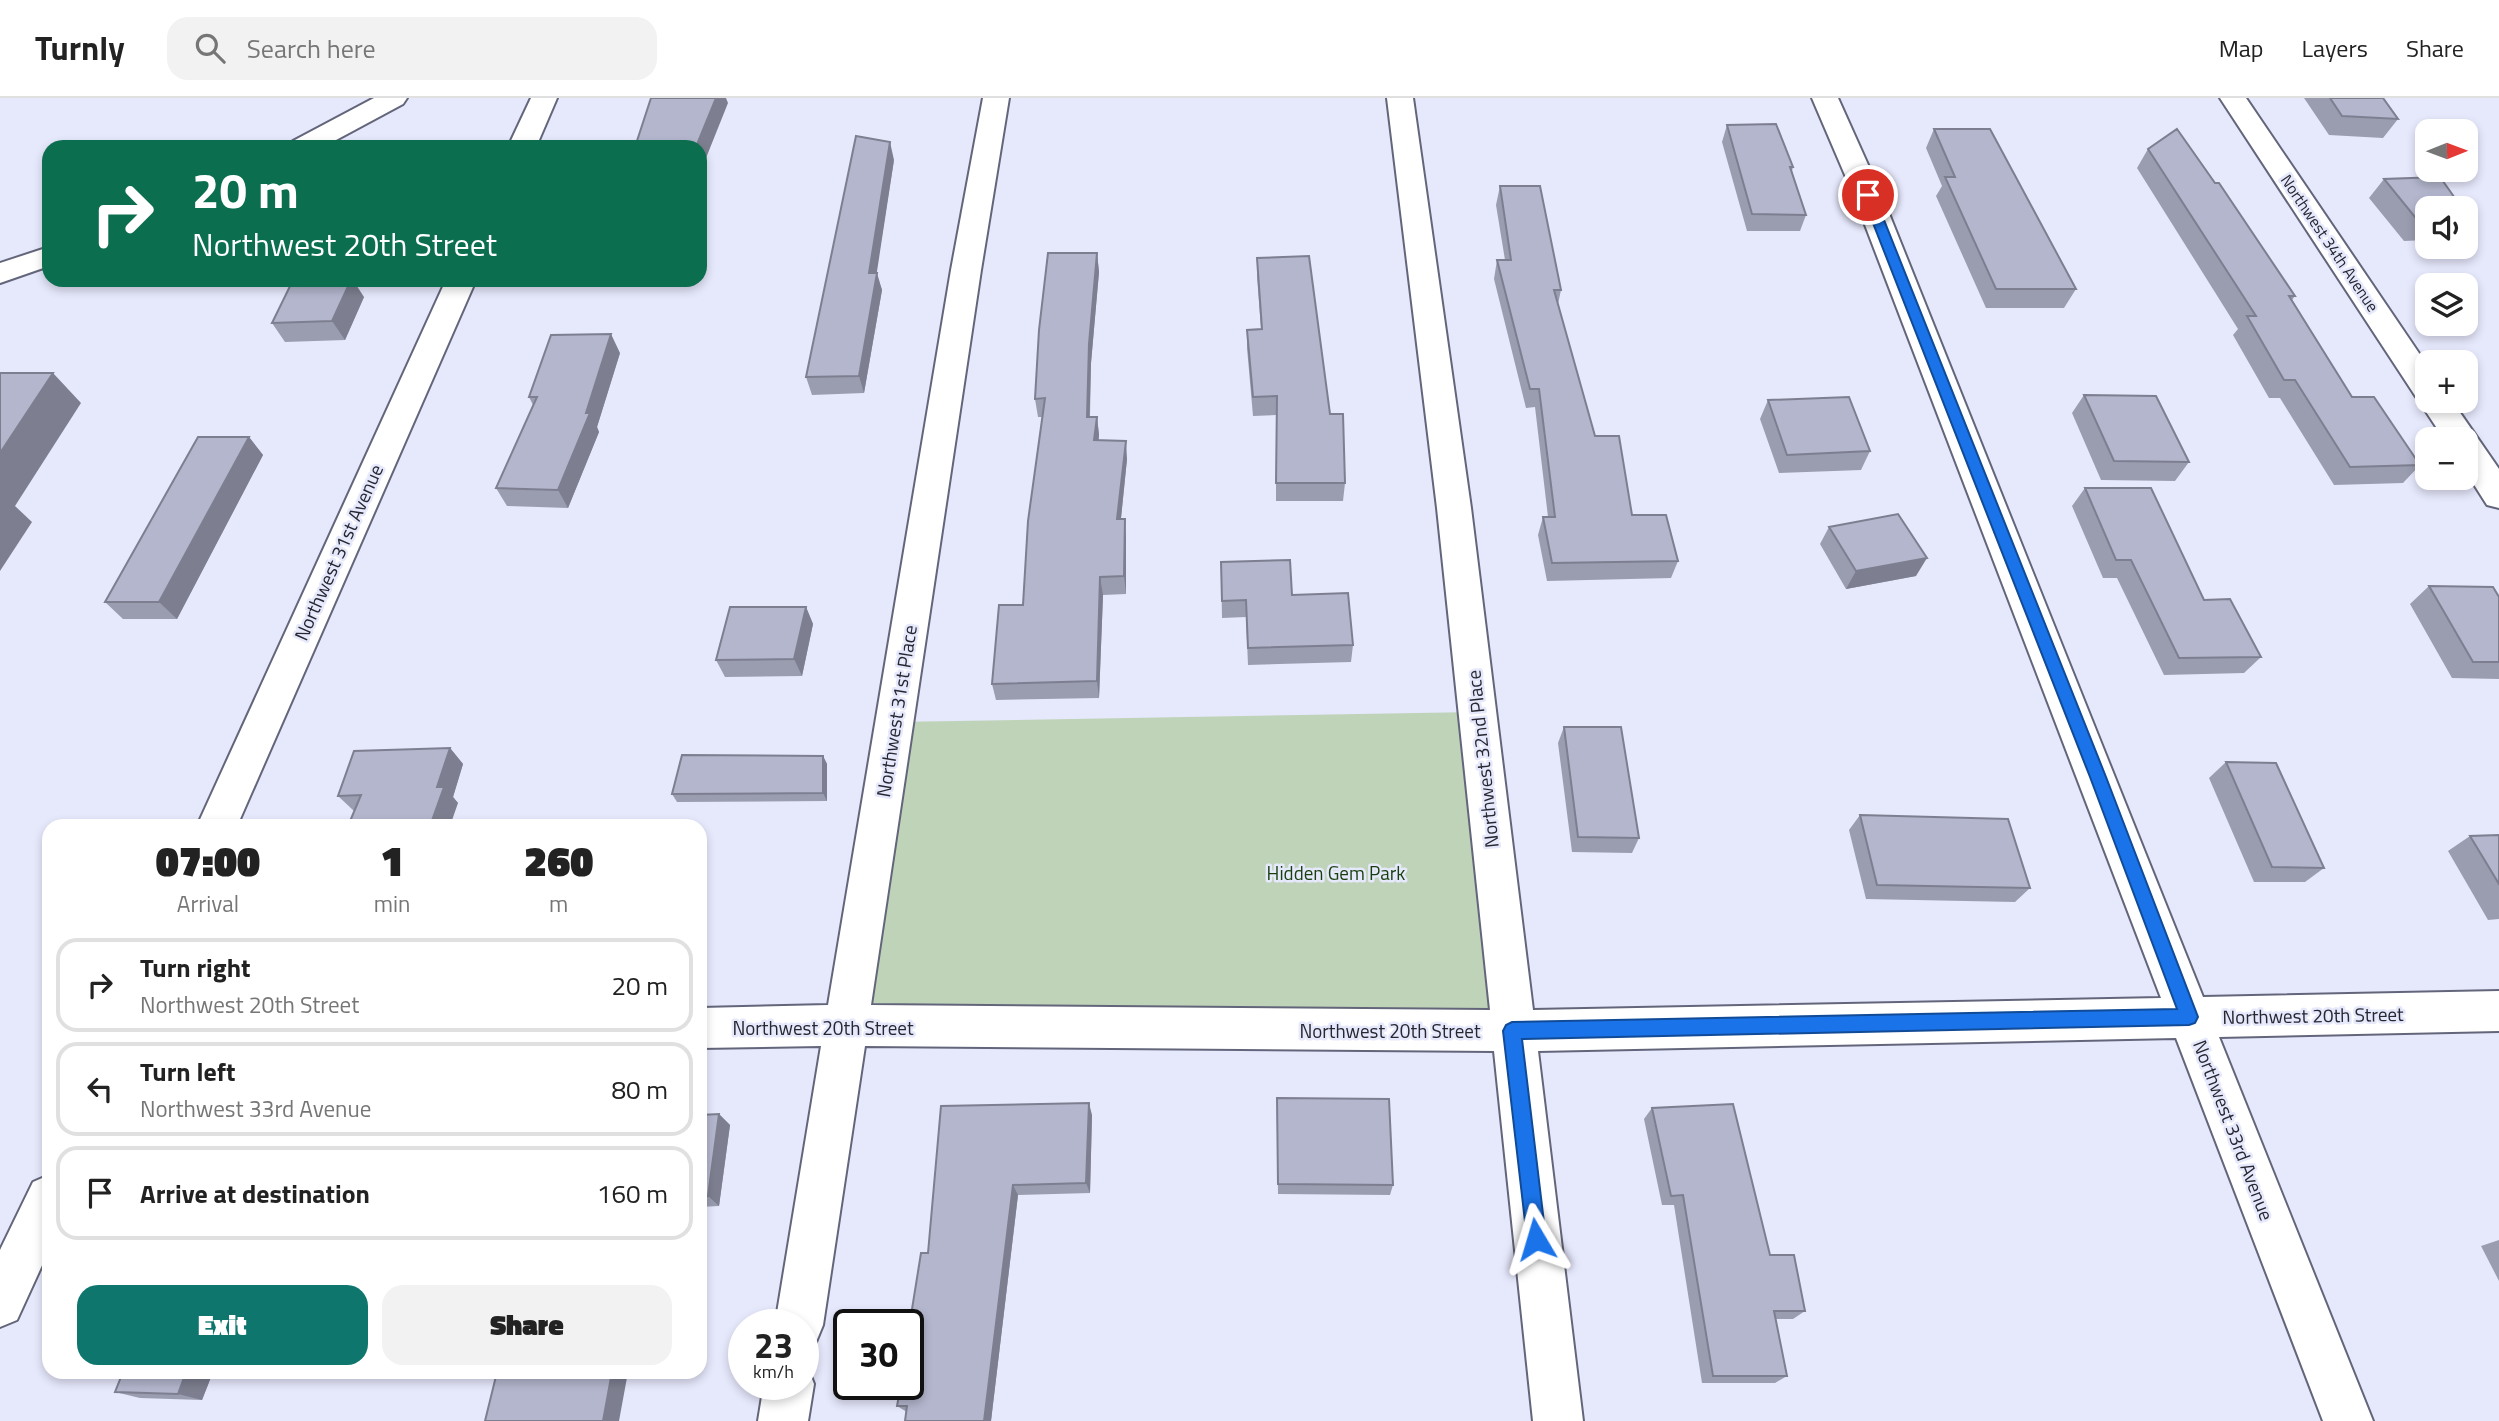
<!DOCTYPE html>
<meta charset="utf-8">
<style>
:root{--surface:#fff;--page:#f2f2f2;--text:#222;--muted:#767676;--line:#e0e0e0;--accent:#0f766e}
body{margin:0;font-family:"Titillium Web",sans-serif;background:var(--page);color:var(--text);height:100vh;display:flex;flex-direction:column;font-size:26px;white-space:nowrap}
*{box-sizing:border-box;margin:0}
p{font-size:23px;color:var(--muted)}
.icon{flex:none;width:38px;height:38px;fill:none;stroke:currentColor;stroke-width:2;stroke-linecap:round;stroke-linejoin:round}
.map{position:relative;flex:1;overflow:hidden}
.details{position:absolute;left:42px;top:721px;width:665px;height:560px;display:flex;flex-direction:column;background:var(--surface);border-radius:21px;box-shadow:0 4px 10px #0003}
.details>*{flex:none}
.hud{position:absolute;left:42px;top:42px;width:665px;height:147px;border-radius:21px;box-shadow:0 4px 10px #0003;background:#0b6e4f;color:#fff;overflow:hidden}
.needle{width:46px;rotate:89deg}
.fabs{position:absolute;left:2415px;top:21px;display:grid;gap:14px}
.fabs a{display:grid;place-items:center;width:63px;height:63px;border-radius:14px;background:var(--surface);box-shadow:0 4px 10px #0003;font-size:35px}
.speed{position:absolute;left:728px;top:1211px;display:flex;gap:14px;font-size:35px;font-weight:700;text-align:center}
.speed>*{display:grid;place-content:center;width:91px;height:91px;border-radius:50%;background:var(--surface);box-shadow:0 4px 10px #0003;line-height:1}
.speed small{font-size:18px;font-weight:400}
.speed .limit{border:4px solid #111;border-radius:10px;background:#fff;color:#111}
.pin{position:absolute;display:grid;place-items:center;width:60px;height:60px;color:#fff;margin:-30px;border:4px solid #fff;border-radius:50%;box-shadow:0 2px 7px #0007}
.me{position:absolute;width:77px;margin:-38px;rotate:353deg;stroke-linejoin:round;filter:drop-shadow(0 0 5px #0008)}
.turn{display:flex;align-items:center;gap:24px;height:147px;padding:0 35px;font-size:32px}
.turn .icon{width:91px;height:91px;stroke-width:2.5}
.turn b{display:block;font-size:49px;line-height:60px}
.eta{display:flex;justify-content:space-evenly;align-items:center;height:119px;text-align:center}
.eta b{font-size:42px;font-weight:800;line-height:49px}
.action{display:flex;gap:14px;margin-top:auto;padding:14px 35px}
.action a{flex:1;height:80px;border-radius:21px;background:var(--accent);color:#fff;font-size:28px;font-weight:800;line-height:80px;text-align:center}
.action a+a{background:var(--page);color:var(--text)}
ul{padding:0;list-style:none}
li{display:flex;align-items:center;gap:21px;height:94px;margin:0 14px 10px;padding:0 21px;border:4px solid var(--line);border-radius:21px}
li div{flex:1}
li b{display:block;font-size:26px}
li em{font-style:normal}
header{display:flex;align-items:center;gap:42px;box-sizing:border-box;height:98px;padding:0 35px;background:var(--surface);border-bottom:2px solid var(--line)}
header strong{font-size:33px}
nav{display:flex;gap:38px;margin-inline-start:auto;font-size:24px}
.search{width:490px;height:63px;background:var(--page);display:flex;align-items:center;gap:18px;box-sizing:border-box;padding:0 24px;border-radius:21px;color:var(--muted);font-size:26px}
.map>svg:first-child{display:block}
.green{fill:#bed3b8}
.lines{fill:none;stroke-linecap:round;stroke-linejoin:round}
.minor-casing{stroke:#63667b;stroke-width:4}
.minor{fill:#fff;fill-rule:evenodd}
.wall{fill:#9a9db0}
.shaded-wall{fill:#7d7f90}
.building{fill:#b3b6cd;stroke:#7d7f90;stroke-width:2}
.route{fill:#1a73e8;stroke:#114b97;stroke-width:2}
.labels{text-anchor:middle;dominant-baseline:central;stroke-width:5;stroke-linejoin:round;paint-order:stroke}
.far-street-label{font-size:16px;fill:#262730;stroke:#e6e8fc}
.street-label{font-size:19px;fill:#262730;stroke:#e6e8fc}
.park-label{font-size:19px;fill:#173e0b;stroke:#e6e8fc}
</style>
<header>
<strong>Turnly</strong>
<div class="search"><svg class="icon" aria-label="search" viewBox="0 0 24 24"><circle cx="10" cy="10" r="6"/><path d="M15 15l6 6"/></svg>Search here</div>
<nav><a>Map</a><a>Layers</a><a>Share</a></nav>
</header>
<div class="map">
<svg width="2499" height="1323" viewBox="0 0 2499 1323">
<rect width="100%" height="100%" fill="#e6e8fc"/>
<path class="green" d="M1477,614l35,319 -665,-6 48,-303z"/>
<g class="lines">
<defs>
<path id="minor" d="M374,0h33l-4,6 -80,43h-34l4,-6z
M531,0h26l-21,49h-28z
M983,0h26l-28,172 -110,735 619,5 -53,-502 -50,-410h26l58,410 62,502 628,-12 -307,-802 -42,-98h26l44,98 321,801 296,-6v40l-280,6 154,384h-50l-147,-383 -638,13 45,370h-50l-39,-370 -629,-5 -42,279 -7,17 -13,6v-23h-28l46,-279 -121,2v-40l128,-3 123,-735z
M2220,0h26l181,267v36h25l47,68v39l-12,-3 -21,-33v-33h-22l-25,-38 2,-3 -5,-1z
M49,149v19l-49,17v-20z
M446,182h30l-239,546h-40z
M49,1077v75l-32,70 -17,7v-77l33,-68z
M803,1267l4,1 7,18 -6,37h-50l6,-37h39z"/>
</defs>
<use href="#minor" class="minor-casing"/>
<use href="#minor" class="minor"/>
</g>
<path class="wall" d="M2304,0h79l15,21 -15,19 -54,-3z
M1727,27l66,42 -1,4 14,44 -6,16h-53l-25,-89z
M1934,31l142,160 -12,19h-78l-50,-112 6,-10 -16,-38z
M2148,51l147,147 -3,4 60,97 68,68 -17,18 -69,2 -54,-87h-11l-36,-63 5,-6 -101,-161z
M894,62l-18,113 6,17 -18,103 -52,2 -6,-18z
M2384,81l43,29v32l-23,1 -35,-43z
M1500,88l61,104 -3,14 37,132 37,79 46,46 -7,17 -124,3 -9,-46 5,-18h5l-13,-110 -9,1 -32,-129 3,-19h8l-9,-55z
M1097,155l2,19 -8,91 -1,54h7l2,18v5l28,19 -6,60 5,18v57l-23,1 -4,103 -103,2 -4,-16 31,-79 19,-188h-4l-3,-18z
M1257,160l73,156 15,69 -2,18h-67v-86l-23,1 -6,-68v-18l14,-1 -4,-53z
M364,199l-19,43 -60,2 -13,-19z
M620,255l-23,74 2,5 -31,76 -61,-2 -11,-18 37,-83 -4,-8z
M2084,297l105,67 -14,19 -74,-1 -29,-67z
M1768,302l102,51 -9,19 -82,3 -19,-54z
M249,339l14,18 -86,164h-54l-18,-17z
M2085,390l119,112 57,57 -17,16 -80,2 -47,-97h-14l-31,-72z
M1829,429l87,49 -70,13 -26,-45z
M1221,464l71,33 61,50 -2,17 -103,3 -2,-48 -24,1z
M2429,488l70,11v82l-47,-1 -42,-74z
M806,509l7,17 -11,52 -77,1 -9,-17z
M1564,629l75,111 -7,15 -60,-1 -14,-109z
M450,650l13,16 -10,33 5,6 -104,8 -16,-15z
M823,658l4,8v37l-150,1 -5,-8z
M2226,664l98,106 -19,14h-51l-45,-104z
M1860,717l170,73 -15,14 -149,-3 -17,-69z
M2499,737v84l-11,1 -40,-69 22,-15z
M1277,1000l116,87 -3,10 -112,-1z
M1652,1010l118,147 35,56 -12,8h-17l11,57 -12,7h-73l-28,-178h-12l-18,-86z
M719,1016l11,11 -11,81 -19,1v-92z
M1092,1017l-2,78 -72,2 -27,226h-86l2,-9 -10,-6 31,-153z
M2499,1142v41l-18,-35z
M123,1274h90l-11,28 -62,-2 -25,-6z"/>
<path class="shaded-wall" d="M716,0h10l2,5 -26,65 -2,-6v-15h-4z
M890,44l4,18 -20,131 -5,-18z
M1097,155l2,19 -8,91 -2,72 -2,-18 2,-73z
M877,175l5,17 -18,103 -5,-17z
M351,182h2l11,17 -19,43 -13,-19z
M611,236l9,19 -23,74 2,5 -31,76 -10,-18z
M53,275l28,30 -66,103 17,16 -32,49v-118z
M1097,319l2,18 -3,23 -2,-18z
M249,339l14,18 -86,164 -18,-17z
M1126,343l1,18 -8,78 -2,-18z
M1125,421l1,18v57l-2,-18z
M1927,460l-11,18 -70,13 10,-18z
M1100,479l3,18 -4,103 -2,-17z
M806,509l7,17 -11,52 -8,-17z
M450,650l13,16 -10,33 5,6 -8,23h-20l7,-39z
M823,658l4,8v37l-4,-8z
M1089,1005l3,12 -2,78 -4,-10z
M719,1016l11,11 -11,81 -11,-10z
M1013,1087l5,10 -27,226h-7z
M186,1274h27l-11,28 -24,-6z
M612,1274h16l-9,49h-16z"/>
<path class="building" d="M651,0h65l-20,49h-61z
M2330,0h53l15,21 -56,-3z
M1776,26l17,43h-3l16,48 -54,-1 -25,-89z
M1934,31h56l86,160h-80l-51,-112h10z
M2177,31l38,54h4l76,113h-6l63,101h22l46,68 -70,2 -55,-87h-11l-37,-64h9l-108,-167z
M856,38l34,6 -21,131h8l-18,103 -53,1z
M2440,79l22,31h-35v14h-8l-35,-43z
M1500,88h40l21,104h-7l41,146h24l13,79h34l12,46 -126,2 -9,-46h12l-16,-128h-9l-33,-129h14z
M2466,116l5,6h-5z
M1048,155h49l-8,91 -2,73h10l-3,23 32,1 -9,78h8l-1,57 -24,1 -3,104 -105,3 7,-79h24l5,-84 17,-123 -10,1 4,-69z
M1309,158l21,158h13l2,69h-69l1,-87 -24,1 -6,-67 15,-1 -5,-71z
M293,182h58l-19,41 -60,2z
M611,236l-25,79h4l-32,77 -62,-2 41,-91h-8l22,-62z
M0,275h53l-53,80z
M2084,297l72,1 33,66 -75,-1z
M1849,299l21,54 -83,4 -19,-55z
M198,339h51l-90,165h-54z
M2085,390h66l53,112 26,-1 31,58 -82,1 -48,-98h-15z
M1898,416l29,44 -71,13 -27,-44z
M1290,462l2,35 56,-2 5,52 -105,3 -2,-48 -24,1 -1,-39z
M2429,488l64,1 6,10v65h-26z
M730,509h76l-12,52 -78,1z
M1564,629h57l18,111 -61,-1z
M450,650l-13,39h7l-14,39h-82l13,-31 -23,1 16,-45z
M682,657l141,1v37l-151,1z
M2226,664l50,1 48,105 -52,-1z
M1860,717l148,4 22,69 -153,-3z
M2499,737v49l-29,-48z
M1277,1000l112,1 4,86 -115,-1z
M1089,1005l-3,80 -73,2 -29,236h-79l2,-15h-10l4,-22h7v-50l13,-81h7l13,-147z
M1733,1006l37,151h24l11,56h-31l13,65h-74l-30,-181 -12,1 -19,-88z
M719,1016l-11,82 -8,1v-82z
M123,1274h63l-8,22 -63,-2z
M497,1274h115l-9,49h-118z"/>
<path class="route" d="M1868,94l6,3 232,582 92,240 -3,6 -6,2 -667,14 24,200 -3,7 -7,3 -7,-3 -2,-7 -24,-208 3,-6 6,-3 665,-13 -87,-232 -228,-582z"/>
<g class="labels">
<g class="far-street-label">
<text transform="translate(2330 145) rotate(56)">Northwest 34th Avenue</text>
</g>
<g class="street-label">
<text transform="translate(338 454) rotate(-66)">Northwest 31st Avenue</text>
<text transform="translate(896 613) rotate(-81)">Northwest 31st Place</text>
<text transform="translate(1482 661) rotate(-96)">Northwest 32nd Place</text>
<text transform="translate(2313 917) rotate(-1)">Northwest 20th Street</text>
<text x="823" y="929">Northwest 20th Street</text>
<text x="1390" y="932">Northwest 20th Street</text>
<text transform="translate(2234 1032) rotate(69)">Northwest 33rd Avenue</text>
</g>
<g class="park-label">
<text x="1336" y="774">Hidden Gem Park</text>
</g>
</g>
</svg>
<div class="fabs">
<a><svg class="needle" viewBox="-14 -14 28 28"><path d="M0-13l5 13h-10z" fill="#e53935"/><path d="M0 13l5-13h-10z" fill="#767676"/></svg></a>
<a><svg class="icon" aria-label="sound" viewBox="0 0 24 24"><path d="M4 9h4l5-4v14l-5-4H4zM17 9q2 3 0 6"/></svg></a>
<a><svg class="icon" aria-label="layers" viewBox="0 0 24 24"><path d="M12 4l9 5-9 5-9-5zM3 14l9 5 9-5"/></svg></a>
<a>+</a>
<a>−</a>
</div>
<div class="speed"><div>23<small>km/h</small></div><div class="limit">30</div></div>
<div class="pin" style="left:1868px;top:97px;background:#d93025"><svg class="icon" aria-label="arrive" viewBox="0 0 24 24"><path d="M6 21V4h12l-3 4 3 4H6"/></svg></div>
<svg class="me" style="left:1536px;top:1141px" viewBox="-20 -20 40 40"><path d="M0-17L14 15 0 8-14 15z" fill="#1a73e8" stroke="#fff" stroke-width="4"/></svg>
<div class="hud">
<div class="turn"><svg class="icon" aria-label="right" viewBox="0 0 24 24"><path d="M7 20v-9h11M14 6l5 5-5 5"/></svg><div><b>20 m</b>Northwest 20th Street</div></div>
</div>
<section class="details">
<div class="eta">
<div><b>07:00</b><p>Arrival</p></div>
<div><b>1</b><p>min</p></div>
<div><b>260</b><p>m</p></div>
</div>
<ul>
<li><svg class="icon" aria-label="right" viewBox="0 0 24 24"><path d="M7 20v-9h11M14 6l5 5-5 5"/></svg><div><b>Turn right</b><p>Northwest 20th Street</p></div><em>20 m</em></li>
<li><svg class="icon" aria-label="left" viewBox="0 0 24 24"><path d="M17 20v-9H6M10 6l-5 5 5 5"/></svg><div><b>Turn left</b><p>Northwest 33rd Avenue</p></div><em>80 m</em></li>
<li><svg class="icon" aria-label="arrive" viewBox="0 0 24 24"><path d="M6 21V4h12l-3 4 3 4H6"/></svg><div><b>Arrive at destination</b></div><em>160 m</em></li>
</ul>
<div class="action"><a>Exit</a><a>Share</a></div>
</section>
</div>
